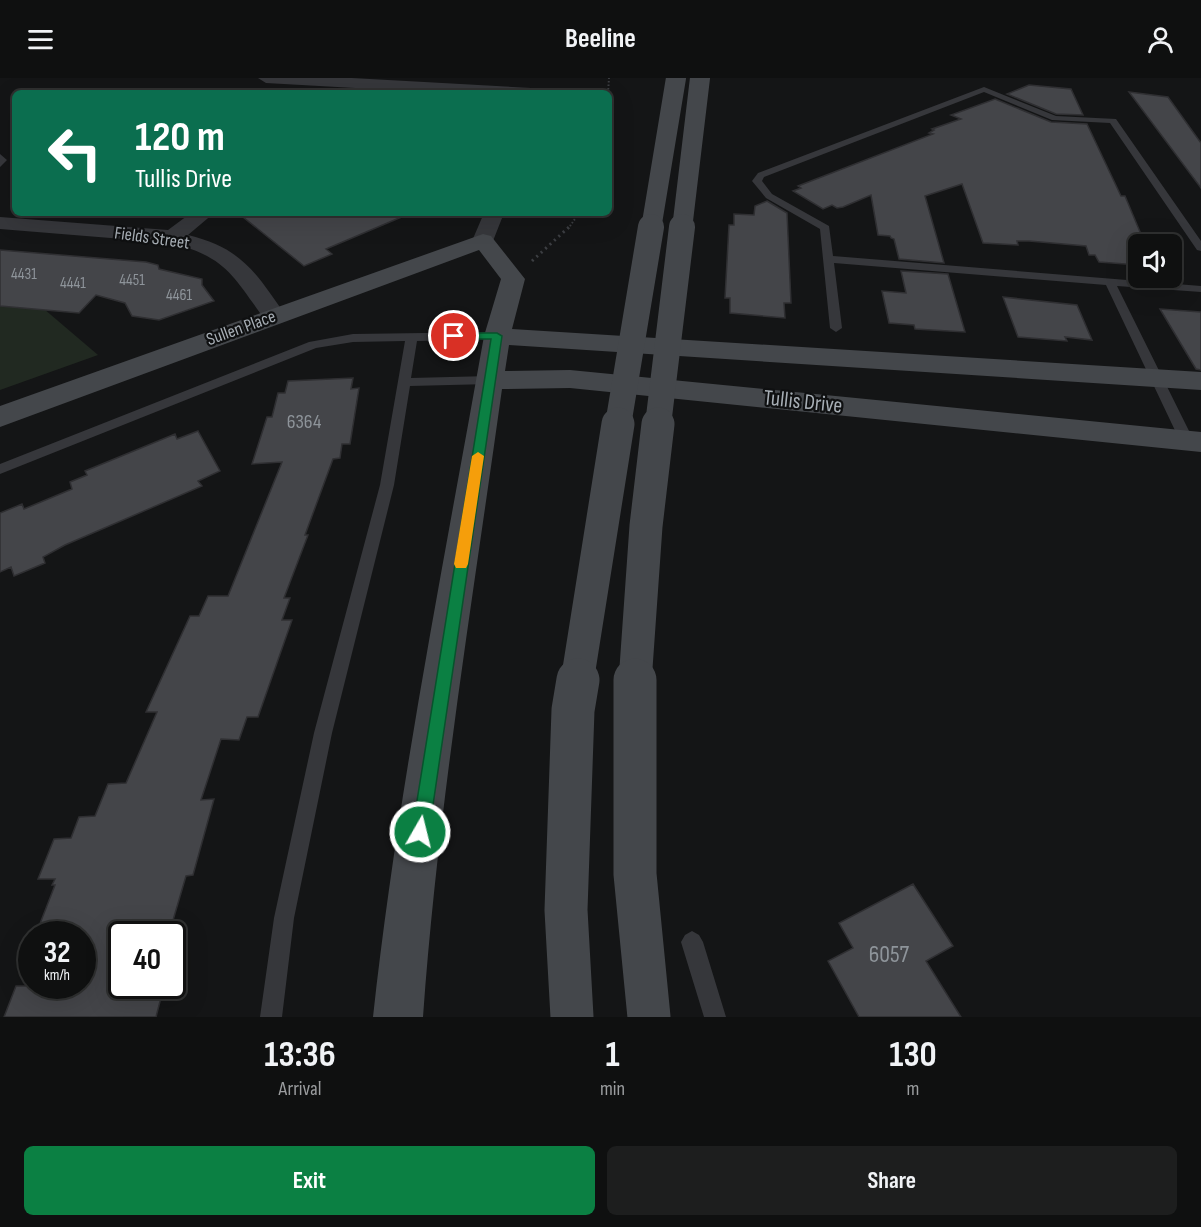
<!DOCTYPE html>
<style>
:root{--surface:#0f1010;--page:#1d1e1e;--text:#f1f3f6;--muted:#9b9d9f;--line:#2f3030;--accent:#0b8043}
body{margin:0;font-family:"Sofia Sans Condensed",sans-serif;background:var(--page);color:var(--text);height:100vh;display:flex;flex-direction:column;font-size:22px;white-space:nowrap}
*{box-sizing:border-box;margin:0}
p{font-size:20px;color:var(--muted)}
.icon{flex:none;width:33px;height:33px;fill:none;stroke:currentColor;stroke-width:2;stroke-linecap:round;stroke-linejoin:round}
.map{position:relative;height:939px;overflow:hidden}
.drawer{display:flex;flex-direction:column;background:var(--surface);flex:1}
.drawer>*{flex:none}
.hud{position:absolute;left:12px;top:12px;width:600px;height:126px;border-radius:9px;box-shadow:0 6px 24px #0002,0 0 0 2px var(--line);background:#0b6e4f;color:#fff;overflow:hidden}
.fabs{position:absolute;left:1128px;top:156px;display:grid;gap:12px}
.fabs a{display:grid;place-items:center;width:54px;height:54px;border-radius:9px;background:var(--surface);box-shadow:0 6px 24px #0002,0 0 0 2px var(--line);font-size:30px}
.speed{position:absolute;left:18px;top:843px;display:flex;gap:12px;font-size:30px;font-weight:700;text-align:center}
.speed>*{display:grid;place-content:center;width:78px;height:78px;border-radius:50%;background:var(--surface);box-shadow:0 6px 24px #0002,0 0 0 2px var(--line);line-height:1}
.speed small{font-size:15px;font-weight:400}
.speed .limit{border:3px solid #111;border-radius:9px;background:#fff;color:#111}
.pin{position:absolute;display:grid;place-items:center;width:51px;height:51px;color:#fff;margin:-26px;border:3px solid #fff;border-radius:50%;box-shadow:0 2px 6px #0007}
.me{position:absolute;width:66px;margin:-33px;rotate:8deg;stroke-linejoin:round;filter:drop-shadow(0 0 4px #0008)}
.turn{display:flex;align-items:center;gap:21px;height:126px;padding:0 24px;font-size:27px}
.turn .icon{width:78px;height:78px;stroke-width:2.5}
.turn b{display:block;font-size:42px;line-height:51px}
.eta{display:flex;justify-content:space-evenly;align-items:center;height:102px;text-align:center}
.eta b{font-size:36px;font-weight:700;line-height:42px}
.primary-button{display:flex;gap:12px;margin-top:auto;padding:12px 24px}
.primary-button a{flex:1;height:69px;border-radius:9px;background:var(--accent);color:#fff;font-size:24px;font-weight:700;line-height:69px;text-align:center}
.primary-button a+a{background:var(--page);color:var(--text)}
header{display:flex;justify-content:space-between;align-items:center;height:78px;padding:0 24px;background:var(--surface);font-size:27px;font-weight:700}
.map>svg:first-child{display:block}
.green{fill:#212921}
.building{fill:#444549;stroke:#2f2f32;stroke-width:1.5}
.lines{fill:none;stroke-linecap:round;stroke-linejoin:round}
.path-far1{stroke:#3c3e42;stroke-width:2;stroke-dasharray:1.5 2;stroke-linecap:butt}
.path{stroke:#3c3e42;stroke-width:3;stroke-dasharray:2 4;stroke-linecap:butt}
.lane{fill:#36373b;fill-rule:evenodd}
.street{fill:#36373b;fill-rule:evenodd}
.secondary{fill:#44474b;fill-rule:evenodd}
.secondary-bridge-far3{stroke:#44474b;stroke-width:20}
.secondary-bridge-far2{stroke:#44474b;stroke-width:26}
.secondary-bridge-far1{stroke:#44474b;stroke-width:33}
.secondary-bridge{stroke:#44474b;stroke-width:43}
.route{fill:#0b8043;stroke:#07532c;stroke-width:1.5}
.slow{fill:#f59e0b}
.labels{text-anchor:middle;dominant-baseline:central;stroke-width:4.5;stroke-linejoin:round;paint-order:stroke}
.far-number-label{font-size:16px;fill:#8e949a}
.far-street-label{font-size:18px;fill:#a7aeb5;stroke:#0f1011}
.number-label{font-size:20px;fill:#8e949a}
.street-label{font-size:22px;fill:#a7aeb5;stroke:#0f1011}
.near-number-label{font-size:24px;fill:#8e949a}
</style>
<header><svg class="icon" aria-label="menu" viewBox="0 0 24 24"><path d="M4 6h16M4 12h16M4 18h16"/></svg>Beeline<svg class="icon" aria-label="person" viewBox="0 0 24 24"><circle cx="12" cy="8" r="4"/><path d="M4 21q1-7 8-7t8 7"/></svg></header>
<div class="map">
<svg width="1201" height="939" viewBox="0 0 1201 939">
<rect width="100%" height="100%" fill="#141516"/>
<path class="green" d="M0,227l44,4 54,46 -98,35z"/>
<path class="building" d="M1029,7l42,4 12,26 -27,-1 -49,-20z
M1129,14l39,5 33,46v45z
M995,21l56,23 36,2 34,72h4l18,43h-5v26l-39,-3 -4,-7h-6l-3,-9 -57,-5h-12l1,4 -35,-2 -21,-59 -37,12 19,67 -45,-4 -5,-20 -3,-1 -1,-2 -12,-1 -7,-40 -28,12 -6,1 -5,-3 -9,4 -30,-18 8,-3 -3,-2 135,-52 -4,-1 5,-3 -2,-1 29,-10 -10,-4z
M767,123l20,12 4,90h-7l1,15 -55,-5v-15h-5l4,-73h5v-11l20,1 1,-9z
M238,135h173l-85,36 6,5 -28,12z
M0,172l146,12 12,3 1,4 43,10v6l12,16 -55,19 -27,-4 -7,-13 -29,-8 -17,18 -79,-7z
M901,193l47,3 17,58 -50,-3 -1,-4 -25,-2 -7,-32 24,2z
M1003,219l74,8 15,35 -27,-3 2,4 -49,-4z
M1160,231l41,3v58l-5,-1z
M353,300l-2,11 8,-1 -9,56h-8l-2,14 -7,1 -28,76h3l-24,63h6l-8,22h10l-34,97h-11l-8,23 -18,-1 -20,61 13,-1 -21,76 -7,1 -17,58h-47v52h42l-8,31h-152l12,-31h66v-52h-46l19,-49h-3l3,-6h-17l16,-40 17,-1 8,-21 16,-1 13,-32 18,-1 31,-71h-11l44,-96h9l9,-20h20l54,-134 -30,2 15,-47h5l6,-24h7l3,-12z
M198,353l22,40 -22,10 4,5 -137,59 -22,12 2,6 -31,13 -3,-9 -11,5v-59l22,-9 2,5 48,-20 -2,-7 17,-7 -2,-4 90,-37 2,5z
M913,806l40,62 -27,15 35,56h-102l-31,-56 25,-13 -14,-25z"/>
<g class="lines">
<path class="path-far1" d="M608,15l1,-15
M568,151l11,-16"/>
<path class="path" d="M532,183l37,-34"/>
<path class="lane" d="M984,9l72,29 60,3 85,122v10l-4,-1 -87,-127 -58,-3 -68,-28 -220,85 -2,4 10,13 57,32 4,30 368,30v6l-84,-6 77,155 -2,3h-10l-2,-3 -74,-156 -272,-22 8,65 -6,4 -6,-4 -10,-99 -54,-31 -14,-17 6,-8z
M0,76l7,6 -7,7z
M497,254l6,4 -2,3 -84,2 -6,37 79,-2 6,4 -6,4 -80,2 -16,99 -62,248 -38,185 -12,99h-22l14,-99 40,-185 66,-248 25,-144 -52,1 -37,6 -316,126v-10l309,-122 44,-8z
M692,853l7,4 4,7 23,75h-22l-23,-75 4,-7z"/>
<path class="street" d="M258,0h94l179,10 8,5h-95l-178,-10z
M191,135h23l-26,22c54,13 68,38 98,81l-4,5 -8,2 -8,-2c-33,-44 -38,-63 -94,-78l-172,-14v-12l168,13z
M484,135h20l-13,33 -8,1 -8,-1 -3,-5z"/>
<path class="secondary" d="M483,156l8,2 34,43 -13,50 689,43v18l-692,-45 -4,26 65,-1 631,62v20l-631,-64 -68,1c-29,209 -64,418 -79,628h-50c25,-228 71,-455 111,-681l17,-57 -22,-29 -479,177v-21z"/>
<path class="secondary-bridge-far3" d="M651,151l25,-151
M682,151l18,-151"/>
<path class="secondary-bridge-far2" d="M618,347l33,-198
M658,347l24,-198"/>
<path class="secondary-bridge-far1" d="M577,604l41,-258
M635,604l11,-156 12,-102"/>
<path class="secondary-bridge" d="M635,602v194l14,143
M572,939l-6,-107 7,-200 5,-30"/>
</g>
<path class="route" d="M454,255h43l5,3 -73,496 -2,7 -7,2 -6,-2 -2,-7 79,-493h-40v-5z"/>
<path class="slow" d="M478,374l6,4 -16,108 -2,4h-10l-2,-4 18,-108z"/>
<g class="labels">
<g class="far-number-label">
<text x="24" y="196">4431</text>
<text x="132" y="202">4451</text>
<text x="73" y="205">4441</text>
<text x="179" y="217">4461</text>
</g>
<g class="far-street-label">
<text transform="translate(152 160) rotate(8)">Fields Street</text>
<text transform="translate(241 250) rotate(-20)">Sullen Place</text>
</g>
<g class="number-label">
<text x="304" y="344">6364</text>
</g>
<g class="street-label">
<text transform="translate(803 324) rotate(6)">Tullis Drive</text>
</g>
<g class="near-number-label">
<text x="889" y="876">6057</text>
</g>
</g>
</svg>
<div class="fabs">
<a><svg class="icon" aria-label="sound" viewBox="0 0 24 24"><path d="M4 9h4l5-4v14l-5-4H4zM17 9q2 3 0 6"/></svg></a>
</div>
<div class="speed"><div>32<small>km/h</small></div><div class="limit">40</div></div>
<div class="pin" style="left:454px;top:258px;background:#d93025"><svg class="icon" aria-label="arrive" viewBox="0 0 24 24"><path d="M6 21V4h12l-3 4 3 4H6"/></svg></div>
<svg class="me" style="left:420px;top:754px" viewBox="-20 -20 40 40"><circle r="17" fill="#0b8043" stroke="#fff" stroke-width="3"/><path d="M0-11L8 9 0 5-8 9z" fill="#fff"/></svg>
<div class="hud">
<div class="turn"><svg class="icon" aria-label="left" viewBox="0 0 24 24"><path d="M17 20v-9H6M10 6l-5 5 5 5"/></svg><div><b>120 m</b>Tullis Drive</div></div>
</div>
</div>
<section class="drawer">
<div class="eta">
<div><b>13:36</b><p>Arrival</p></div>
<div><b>1</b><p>min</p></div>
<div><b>130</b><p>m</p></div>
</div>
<div class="primary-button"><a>Exit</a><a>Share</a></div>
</section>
